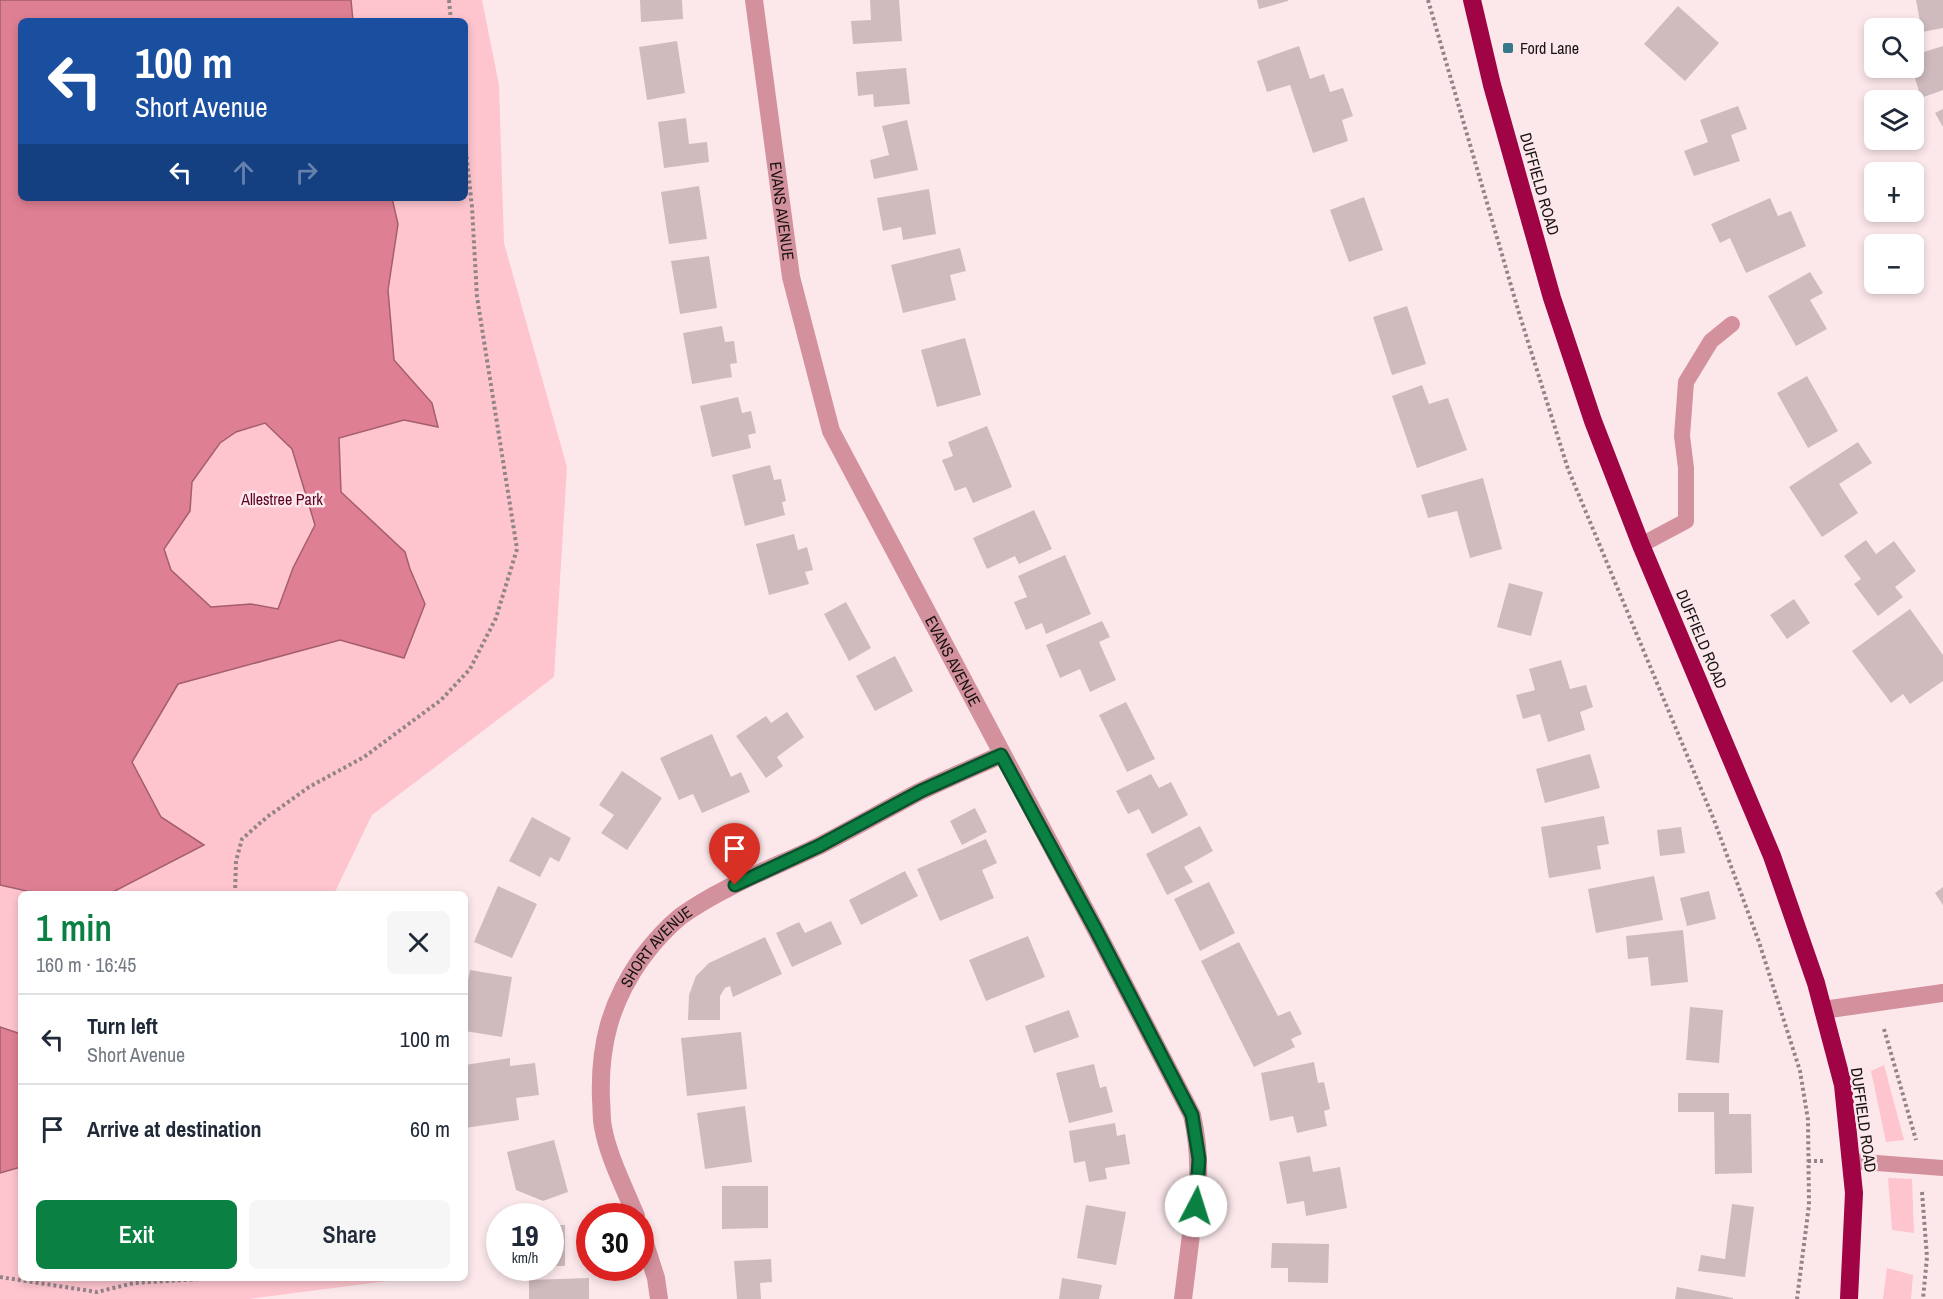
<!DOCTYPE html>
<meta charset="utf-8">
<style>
:root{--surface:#fff;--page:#f6f6f7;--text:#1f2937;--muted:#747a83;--line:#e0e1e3;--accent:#0b8043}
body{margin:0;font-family:"Archivo Narrow",sans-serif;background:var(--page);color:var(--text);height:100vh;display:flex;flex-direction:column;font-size:22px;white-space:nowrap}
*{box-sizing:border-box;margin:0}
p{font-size:20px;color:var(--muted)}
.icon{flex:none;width:33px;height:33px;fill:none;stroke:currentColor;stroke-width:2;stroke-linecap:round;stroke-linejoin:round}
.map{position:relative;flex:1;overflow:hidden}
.details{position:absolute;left:18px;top:891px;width:450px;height:390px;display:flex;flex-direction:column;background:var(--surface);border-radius:9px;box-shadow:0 3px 9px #0003}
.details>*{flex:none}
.hud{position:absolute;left:18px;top:18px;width:450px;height:183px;border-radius:9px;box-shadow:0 3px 9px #0003;background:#1a4fa0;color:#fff;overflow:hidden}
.tools{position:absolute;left:1864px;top:18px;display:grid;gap:12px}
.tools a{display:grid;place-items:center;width:60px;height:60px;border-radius:9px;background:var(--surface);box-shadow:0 3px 9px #0003;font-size:30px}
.speed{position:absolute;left:486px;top:1203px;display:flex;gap:12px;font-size:30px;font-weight:700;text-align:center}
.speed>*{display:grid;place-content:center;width:78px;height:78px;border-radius:50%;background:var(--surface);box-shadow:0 3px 9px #0003;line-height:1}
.speed small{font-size:15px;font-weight:400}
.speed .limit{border:9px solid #d22;background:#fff;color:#111}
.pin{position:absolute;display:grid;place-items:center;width:51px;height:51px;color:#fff;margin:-62px -26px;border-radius:50% 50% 50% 0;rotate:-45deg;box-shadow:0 0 6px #0007}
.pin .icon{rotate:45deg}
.me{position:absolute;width:66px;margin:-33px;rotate:5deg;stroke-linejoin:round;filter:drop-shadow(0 0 4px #0008)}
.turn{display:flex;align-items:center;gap:21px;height:126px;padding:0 18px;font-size:27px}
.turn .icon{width:78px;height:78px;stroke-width:2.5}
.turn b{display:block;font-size:42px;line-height:51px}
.lanes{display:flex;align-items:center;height:57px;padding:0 18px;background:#0003;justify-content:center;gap:30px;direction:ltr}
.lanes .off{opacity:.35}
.round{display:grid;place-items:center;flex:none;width:63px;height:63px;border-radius:9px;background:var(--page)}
.summary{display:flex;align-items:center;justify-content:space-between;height:102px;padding:0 18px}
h1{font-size:36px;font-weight:600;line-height:45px;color:var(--accent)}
.cta{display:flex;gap:12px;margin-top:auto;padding:12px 18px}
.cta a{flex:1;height:69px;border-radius:9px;background:var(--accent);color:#fff;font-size:24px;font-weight:600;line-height:69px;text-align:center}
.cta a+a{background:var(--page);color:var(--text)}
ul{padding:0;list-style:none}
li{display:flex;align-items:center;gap:18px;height:90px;padding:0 18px;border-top:2px solid var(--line)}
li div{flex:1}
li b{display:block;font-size:22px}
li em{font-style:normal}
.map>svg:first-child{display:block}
.green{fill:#fec5cf;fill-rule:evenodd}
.water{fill:#df7f93;stroke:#a45f6d;stroke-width:1.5;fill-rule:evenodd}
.building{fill:#cfbbbe}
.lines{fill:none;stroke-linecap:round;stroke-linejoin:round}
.path{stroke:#938587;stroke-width:4;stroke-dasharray:3 3;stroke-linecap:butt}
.lane{stroke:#d3919d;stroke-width:16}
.street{stroke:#d3919d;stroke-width:18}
.highway{stroke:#a10445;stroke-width:18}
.route-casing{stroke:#07532c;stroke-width:15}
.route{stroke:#0b8043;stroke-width:10}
.poi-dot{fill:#357889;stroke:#fce8eb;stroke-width:2}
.labels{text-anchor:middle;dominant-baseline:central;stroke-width:5;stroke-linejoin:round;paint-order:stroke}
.poi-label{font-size:16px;fill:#1a1314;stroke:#fce8eb;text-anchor:start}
.street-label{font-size:16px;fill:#1a1314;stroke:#fce8eb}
.park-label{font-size:16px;fill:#5c0224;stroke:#fce8eb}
</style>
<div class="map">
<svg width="1943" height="1299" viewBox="0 0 1943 1299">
<rect width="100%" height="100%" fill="#fce8eb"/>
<path class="green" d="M0,0h482l17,85 5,158 63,224 -13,210 -182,138 -38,79h-313v384h368l-1,3 -139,18h-249zM21,21h444v177h-444z
M1884,1065l20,75 -18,2 -15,-71z
M1888,1178l24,1 2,54 -22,-3z
M1887,1268l26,7 -2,24h-28z"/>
<path class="water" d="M0,0h351l2,21h-332v177h371l6,26 -10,66 6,70 38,43 6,24 -34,-7 -65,18 2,54 64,60 5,17 15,35 -21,54 -64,-18 -162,44 -46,78 29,55 43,28 -95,49h-69l-40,-9zM265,423l27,26 23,76 -22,43 -15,41 -27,-5 -40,3 -40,-37 -7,-21 26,-38 2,-29 28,-39 16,-11z
M0,1027l21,7v133l-21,6z"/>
<path class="building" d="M640,0h42l1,19 -42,3z
M870,0h29l3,41 -49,3 -2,-23 20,-1z
M1257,0h31v1l-29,8z
M1916,0h27v28l-21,4z
M1678,6l41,37 -34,38 -41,-37z
M677,41l8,52 -38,7 -8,-53z
M1299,46l11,33 14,-5 6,18 13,-4 10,28 -11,4 6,21 -35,12 -23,-68 -23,7 -10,-31z
M1943,46v44l-22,8 -9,-30h2v-13z
M906,68l4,36 -36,3 -1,-13 -15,2 -2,-24z
M1738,106l9,23 -16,6 9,26 -46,15 -10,-25 24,-9 -8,-22z
M1943,109v18l-8,-14z
M686,118l3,26 18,-2 2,20 -45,6 -6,-46z
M907,120l11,50 -44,9 -4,-19 19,-5 -7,-29z
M699,186l8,53 -38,5 -8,-52z
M929,189l7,45 -33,6 -2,-13 -18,4 -6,-33z
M1364,197l19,53 -34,12 -19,-52z
M1770,198l8,18 13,-5 15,35 -60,27 -16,-35 -10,5 -9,-19z
M960,248l6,23 -16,4 6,25 -53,13 -12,-48z
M709,256l8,52 -37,6 -9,-53z
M1810,272l13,21 -13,7 17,29 -31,17 -28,-50z
M1407,306l19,58 -34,11 -19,-58z
M722,326l3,16 9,-1 3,22 -7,1 2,13 -40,7 -9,-51z
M965,338l16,57 -44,12 -16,-57z
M1807,376l31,55 -30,17 -31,-55z
M1422,385l7,19 19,-6 19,52 -50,18 -25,-72z
M738,397l4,16 9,-2 5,22 -8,2 3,13 -39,9 -12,-51z
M987,426l25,61 -39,16 -7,-16 -11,4 -13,-31 11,-4 -5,-14z
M1858,442l14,21 -33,21 19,29 -36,24 -33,-50z
M770,465l4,15 7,-1 5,22 -4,1 3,13 -40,11 -13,-51z
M1483,478l19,71 -32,9 -13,-47 -29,7 -7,-23z
M1034,510l18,39 -33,15 -4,-8 -28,13 -14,-31z
M794,534l4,16 9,-3 6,23 -8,2 4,12 -40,11 -13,-51z
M1866,540l10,14 18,-13 22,30 -21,16 8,10 -25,19 -24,-32 7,-5 -17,-23z
M1065,555l26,59 -45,20 -4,-11 -16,7 -12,-28 13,-5 -9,-21z
M1509,583l34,9 -12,44 -34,-9z
M1794,599l16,24 -23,16 -17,-24z
M846,602l25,46 -22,13 -25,-47z
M1910,609l33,46v26l-33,23 -7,-10 -12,9 -39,-52z
M1102,621l8,16 -11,5 17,38 -26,12 -10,-23 -20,9 -14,-33z
M895,656l18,35 -38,20 -19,-35z
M1561,660l9,29 16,-4 7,22 -13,5 5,18 -37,12 -8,-28 -17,5 -7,-24 19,-5 -6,-21z
M1126,702l29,57 -28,13 -28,-57z
M787,712l17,25 -27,20 6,9 -17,12 -30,-42 30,-20 5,7z
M712,734l19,43 10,-5 9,20 -48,21 -9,-19 -14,6 -19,-42z
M1590,754l10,34 -55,15 -9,-34z
M622,771l40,27 -35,52 -26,-17 13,-18 -15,-10z
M1151,774l8,14 12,-6 17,33 -36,19 -13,-25 -11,5 -12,-23z
M975,808l12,24 -25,13 -12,-24z
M1604,816l5,28 -12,2 4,23 -52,9 -8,-51z
M532,817l39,21 -12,24 -9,-5 -10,20 -31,-16z
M1200,826l13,25 -29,16 9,15 -26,13 -21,-41z
M1681,827l4,26 -25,3 -3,-26z
M986,839l11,24 -15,7 12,28 -54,23 -23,-52z
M905,871l13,25 -57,29 -12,-25z
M1654,876l9,44 -67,13 -8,-44z
M1209,882l26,51 -35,18 -26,-52z
M498,886l39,18 -25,54 -38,-16z
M1943,887v18l-8,-12z
M1709,891l7,28 -29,7 -7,-28z
M831,921l11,23 -50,23 -16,-34 23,-11 6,11z
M1683,930l5,52 -37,4 -3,-29 -20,2 -2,-23z
M1028,936l17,41 -59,24 -17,-41z
M765,937l17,37 -49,23 -3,-11 -5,2 -5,8v24h-32l1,-25 7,-19 13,-13z
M1239,942l39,74 12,-5 12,23 -11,5 4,8 -41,20 -53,-106z
M470,970l42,7 -10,60 -37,-6v-35z
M1690,1007l33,3 -4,53 -33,-3z
M1069,1010l10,27 -45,16 -9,-27z
M741,1032l6,57 -60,7 -6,-58z
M510,1058v8l25,-3 4,32 -23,3 3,22 -54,8v-63z
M1314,1062l4,21 6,-1 6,27 -6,2 3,15 -30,7 -4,-17 -23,5 -9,-48z
M1094,1064l6,24 6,-2 7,26 -44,11 -13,-50z
M1678,1093h51v21h22l1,59 -37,1 -1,-62h-36z
M745,1106l7,56 -47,7 -8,-56z
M1115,1123l2,13 8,-2 5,30 -25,4 2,11 -18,3 -4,-21 -11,2 -5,-32z
M554,1140l14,52 -25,9 -27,-11 -9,-38z
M1310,1156l3,16 27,-5 7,41 -41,8 -2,-15 -17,3 -8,-42z
M722,1186h46v42l-46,1z
M1732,1204l22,3 -9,70 -47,-6 3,-16 24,4z
M1086,1205l40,7 -10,53 -39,-7z
M550,1225h15v41h-15z
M1272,1243l57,1 -1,39 -40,-1v-14h-17z
M771,1259l1,23 -12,1 1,16h-24l-3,-38z
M589,1278v21h-60v-19z
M1062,1278l40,7 -3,14h-40z
M1677,1287l56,11v1h-58z"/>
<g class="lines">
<path class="path" d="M449,0l2,21
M1428,0l91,313 49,156 146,351 45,122 41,129 8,49 1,85 -12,94
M235,894l1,-33 6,-22 25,-22 42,-30 55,-30 77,-57 29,-31 26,-51 21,-69 -40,-252 -5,-90 -7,-65
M1884,1029l32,111
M1808,1161h17
M1922,1192l5,65 -4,42
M0,1277l97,15 37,-9 83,-5"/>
<path class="lane" d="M1641,545l45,-24v-53l-4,-32 4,-54 25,-41 21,-17
M1850,1161l93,7"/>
<g class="street">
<path id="s1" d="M754,0l37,277 40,154 265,499 96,185c5,22 7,41 6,63l-15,121"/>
<path d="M1823,1010l120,-17"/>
<path id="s2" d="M636,1216c-11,-27 -28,-60 -33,-89 -2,-9 -1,-18 -2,-27 -2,-54 9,-97 40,-141 12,-16 25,-31 40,-43 42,-30 92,-48 138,-70 33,-17 66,-36 100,-54 27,-13 55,-25 82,-37"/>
<path d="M640,1228l16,50 3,21"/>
</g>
<path class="highway" d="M1472,0l20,85 60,213 41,123 48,124 131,311 44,127 27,102 11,108 -5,106"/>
</g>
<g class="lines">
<defs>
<path id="route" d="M735,885l84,-39 102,-55 80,-36 95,175 96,185 7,44 -3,47"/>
</defs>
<use href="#route" class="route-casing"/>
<use href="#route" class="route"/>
</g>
<rect class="poi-dot" x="1502" y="42" width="12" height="12" rx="3"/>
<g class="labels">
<g class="poi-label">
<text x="1520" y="48">Ford Lane</text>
</g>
<g class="street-label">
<text transform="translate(1540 184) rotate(74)">DUFFIELD ROAD</text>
<text stroke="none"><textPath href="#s1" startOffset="213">EVANS AVENUE</textPath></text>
<text transform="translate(1702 639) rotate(67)">DUFFIELD ROAD</text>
<text stroke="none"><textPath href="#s1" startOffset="699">EVANS AVENUE</textPath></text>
<text stroke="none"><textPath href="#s2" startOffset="291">SHORT AVENUE</textPath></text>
<text transform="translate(1864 1120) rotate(82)">DUFFIELD ROAD</text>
</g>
<g class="park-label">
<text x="282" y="499">Allestree Park</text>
</g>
</g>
</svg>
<div class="tools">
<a><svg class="icon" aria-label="search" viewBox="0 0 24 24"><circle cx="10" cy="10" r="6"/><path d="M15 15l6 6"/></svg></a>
<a><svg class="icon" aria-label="layers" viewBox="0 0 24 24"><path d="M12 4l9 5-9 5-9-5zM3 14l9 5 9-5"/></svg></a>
<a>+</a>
<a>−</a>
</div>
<div class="speed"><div>19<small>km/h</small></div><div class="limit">30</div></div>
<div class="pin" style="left:735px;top:885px;background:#d93025"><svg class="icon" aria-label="arrive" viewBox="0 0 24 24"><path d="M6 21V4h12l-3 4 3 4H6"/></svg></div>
<svg class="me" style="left:1196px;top:1206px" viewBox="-20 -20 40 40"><circle r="19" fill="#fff"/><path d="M0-13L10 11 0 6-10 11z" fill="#0b8043"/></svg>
<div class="hud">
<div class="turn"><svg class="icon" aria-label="left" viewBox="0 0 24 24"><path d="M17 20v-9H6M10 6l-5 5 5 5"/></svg><div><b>100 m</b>Short Avenue</div></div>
<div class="lanes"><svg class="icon" aria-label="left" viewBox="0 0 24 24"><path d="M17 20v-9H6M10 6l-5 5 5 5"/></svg><svg class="icon off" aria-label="ahead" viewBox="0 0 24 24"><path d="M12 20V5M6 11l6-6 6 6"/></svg><svg class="icon off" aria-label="right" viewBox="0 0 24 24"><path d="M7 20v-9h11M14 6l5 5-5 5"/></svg></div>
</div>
<section class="details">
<div class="summary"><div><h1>1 min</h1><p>160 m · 16:45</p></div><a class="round"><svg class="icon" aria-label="close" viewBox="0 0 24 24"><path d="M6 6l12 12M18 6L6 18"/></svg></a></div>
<ul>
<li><svg class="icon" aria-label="left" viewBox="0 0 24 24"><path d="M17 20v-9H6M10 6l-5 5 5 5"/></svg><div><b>Turn left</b><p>Short Avenue</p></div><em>100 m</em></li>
<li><svg class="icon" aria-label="arrive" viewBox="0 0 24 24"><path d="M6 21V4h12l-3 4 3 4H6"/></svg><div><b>Arrive at destination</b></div><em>60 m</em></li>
</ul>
<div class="cta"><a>Exit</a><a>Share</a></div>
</section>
</div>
